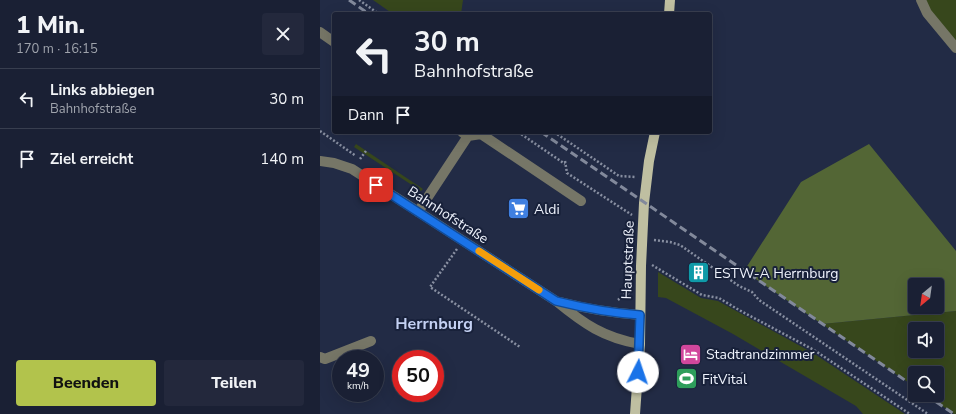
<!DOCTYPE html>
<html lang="de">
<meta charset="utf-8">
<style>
:root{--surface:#1a2034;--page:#23283c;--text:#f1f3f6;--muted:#9fa3ac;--line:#383e4f;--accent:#b2c34c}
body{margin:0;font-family:"Nunito Sans",sans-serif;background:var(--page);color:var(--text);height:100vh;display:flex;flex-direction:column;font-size:15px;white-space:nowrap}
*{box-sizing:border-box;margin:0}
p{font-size:13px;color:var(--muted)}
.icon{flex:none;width:22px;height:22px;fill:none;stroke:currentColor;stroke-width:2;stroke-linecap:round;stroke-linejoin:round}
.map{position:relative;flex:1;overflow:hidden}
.details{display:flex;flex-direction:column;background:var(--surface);width:320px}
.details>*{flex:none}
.top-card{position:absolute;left:12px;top:12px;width:380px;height:122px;border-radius:4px;box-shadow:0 4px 16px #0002,0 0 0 1px var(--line);background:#1a2034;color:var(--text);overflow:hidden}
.needle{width:26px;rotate:209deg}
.controls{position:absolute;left:588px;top:278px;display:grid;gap:8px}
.controls a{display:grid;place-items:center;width:36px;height:36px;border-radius:4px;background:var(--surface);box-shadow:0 4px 16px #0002,0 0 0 1px var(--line);font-size:20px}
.speed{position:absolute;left:12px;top:350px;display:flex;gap:8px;font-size:20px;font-weight:700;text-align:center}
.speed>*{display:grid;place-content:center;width:52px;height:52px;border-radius:50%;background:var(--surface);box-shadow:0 4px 16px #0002,0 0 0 1px var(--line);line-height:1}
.speed small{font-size:10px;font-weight:400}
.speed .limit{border:6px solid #d22;background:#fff;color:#111}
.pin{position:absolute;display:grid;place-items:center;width:34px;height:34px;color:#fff;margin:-17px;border-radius:8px;box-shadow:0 2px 6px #0006}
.me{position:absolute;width:44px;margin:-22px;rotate:4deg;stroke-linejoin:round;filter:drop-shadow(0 0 3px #0008)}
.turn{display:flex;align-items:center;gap:14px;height:84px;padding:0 16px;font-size:18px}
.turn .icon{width:52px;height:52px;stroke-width:2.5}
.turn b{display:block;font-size:28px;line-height:34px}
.then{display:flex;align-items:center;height:38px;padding:0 16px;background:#0003;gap:8px;font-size:15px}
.round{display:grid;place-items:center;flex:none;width:42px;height:42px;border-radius:4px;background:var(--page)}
.overview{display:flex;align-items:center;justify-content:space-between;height:68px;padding:0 16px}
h1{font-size:24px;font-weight:800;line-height:30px}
.button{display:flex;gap:8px;margin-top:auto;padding:8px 16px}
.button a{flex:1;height:46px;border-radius:4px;background:var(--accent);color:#111;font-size:16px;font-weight:800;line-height:46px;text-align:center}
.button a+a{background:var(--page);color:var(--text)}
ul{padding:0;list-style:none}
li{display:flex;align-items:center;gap:12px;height:60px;padding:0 16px;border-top:1px solid var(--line)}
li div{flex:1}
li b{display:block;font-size:15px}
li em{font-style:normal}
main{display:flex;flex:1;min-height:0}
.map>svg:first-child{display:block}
.green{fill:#37471c;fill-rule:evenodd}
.forest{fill:#536635;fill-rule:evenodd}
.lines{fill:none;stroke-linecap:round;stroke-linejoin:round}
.path{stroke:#888fa1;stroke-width:2.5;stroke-dasharray:2 2;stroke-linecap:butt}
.minor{stroke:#767667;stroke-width:10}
.major{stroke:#bfbfa1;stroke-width:10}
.rail{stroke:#82899b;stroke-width:3;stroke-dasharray:8 4;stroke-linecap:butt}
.route-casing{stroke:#114b97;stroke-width:10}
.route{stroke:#1a73e8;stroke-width:7}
.slow{stroke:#f59e0b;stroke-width:7}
.labels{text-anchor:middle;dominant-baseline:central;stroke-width:4;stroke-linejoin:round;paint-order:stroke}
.poi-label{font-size:14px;fill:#eef2fc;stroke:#18213a;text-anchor:start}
.street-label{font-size:14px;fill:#eef2fc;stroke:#18213a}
.quarter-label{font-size:16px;font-weight:bold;fill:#c4d1f3;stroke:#18213a}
</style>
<main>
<section class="details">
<div class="overview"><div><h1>1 Min.</h1><p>170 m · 16:15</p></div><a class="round"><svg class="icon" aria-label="close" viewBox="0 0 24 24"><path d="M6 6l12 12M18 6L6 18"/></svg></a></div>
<ul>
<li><svg class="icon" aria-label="left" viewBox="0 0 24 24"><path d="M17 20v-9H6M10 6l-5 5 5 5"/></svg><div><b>Links abbiegen</b><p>Bahnhofstraße</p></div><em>30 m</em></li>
<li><svg class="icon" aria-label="arrive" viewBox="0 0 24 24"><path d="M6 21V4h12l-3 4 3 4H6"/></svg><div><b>Ziel erreicht</b></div><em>140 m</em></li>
</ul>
<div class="button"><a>Beenden</a><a>Teilen</a></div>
</section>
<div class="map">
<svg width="636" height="414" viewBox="0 0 636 414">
<rect width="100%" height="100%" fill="#222b45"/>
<path class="green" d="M53,0h90l-2,14h-68z
M606,0h30v42l-26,-31z
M36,144l67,45 -2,2 -67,-44z
M338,272l43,26 17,3 95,52 92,61h-42l-7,-8 -123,-72 -67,-36 -8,-1z
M636,311v103h-2l-28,-19h11v-22h-22v14l-93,-63zM595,329h22v22h-22z"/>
<path class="forest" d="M549,144l87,107v60l-134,13 -78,-53 57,-89zM595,285h22v22h-22z"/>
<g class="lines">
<path class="path" d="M39,0l20,14
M0,131l36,25
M198,132l47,32
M234,132l65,44 17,1
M40,159l6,-8
M245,161l2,12 65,42
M334,240l16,2 10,3 59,41 13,6 7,8 169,114
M137,249l-27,38 90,60
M332,265l50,30 17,3 20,12 75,40 96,64
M298,300l8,-7 4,1
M422,378l1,-7"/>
<path class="minor" d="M601,0l6,13 29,35
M0,32l14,10
M142,132l6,4 13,-2 100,67
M0,161l14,2 18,6 204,132c28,23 48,37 84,43
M98,212l50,-76
M240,302c27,7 53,11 80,13
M0,357l5,2 46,-18"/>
<path class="major" d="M349,14l1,-14
M315,414l5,-70 1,-78 3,-63 5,-42 6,-29"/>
<path class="rail" d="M29,0l20,14
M221,132l374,255
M606,395l28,19"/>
</g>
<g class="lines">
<defs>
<path id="route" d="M56,185l180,116c28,7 56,12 84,14l-2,57"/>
</defs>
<use href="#route" class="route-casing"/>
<use href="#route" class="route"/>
<path class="slow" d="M159,251l60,39"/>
</g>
<defs>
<symbol id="supermarket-square" viewBox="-11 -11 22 22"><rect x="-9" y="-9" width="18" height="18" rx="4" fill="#3f7fe0" stroke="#18213a"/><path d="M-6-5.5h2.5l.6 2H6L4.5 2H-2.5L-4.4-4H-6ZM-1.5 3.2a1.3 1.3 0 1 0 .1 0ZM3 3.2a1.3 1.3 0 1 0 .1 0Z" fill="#fff"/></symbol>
<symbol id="building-square" viewBox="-11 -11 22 22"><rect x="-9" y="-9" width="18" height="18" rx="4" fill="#0f9aa8" stroke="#18213a"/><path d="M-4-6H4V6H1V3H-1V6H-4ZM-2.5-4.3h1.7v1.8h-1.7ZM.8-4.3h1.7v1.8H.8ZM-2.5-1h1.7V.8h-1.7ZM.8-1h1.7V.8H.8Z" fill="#fff"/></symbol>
<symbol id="hotel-square" viewBox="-11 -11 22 22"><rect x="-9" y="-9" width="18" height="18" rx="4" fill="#d1479c" stroke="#18213a"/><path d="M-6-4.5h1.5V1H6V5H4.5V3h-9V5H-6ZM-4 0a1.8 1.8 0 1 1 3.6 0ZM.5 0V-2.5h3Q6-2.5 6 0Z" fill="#fff"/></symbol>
<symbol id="stadium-square" viewBox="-11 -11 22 22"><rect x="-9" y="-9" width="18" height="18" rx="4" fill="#2e9e5b" stroke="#18213a"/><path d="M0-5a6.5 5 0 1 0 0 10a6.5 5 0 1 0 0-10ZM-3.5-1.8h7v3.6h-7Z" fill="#fff"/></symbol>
</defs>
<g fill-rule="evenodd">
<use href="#supermarket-square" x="186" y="196" width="25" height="25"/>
<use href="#building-square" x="366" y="260" width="25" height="25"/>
<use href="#hotel-square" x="358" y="342" width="25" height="25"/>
<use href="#stadium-square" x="354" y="366" width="25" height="25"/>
</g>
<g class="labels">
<g class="poi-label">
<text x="214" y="209">Aldi</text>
<text x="394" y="273">ESTW-A Herrnburg</text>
<text x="386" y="354">Stadtrandzimmer</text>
<text x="382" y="379">FitVital</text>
</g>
<g class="street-label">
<text transform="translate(128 215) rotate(33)">Bahnhofstraße</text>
<text transform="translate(308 260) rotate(-88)">Hauptstraße</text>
</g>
<g class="quarter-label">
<text x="114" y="324">Herrnburg</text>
</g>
</g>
</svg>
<div class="controls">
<a><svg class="needle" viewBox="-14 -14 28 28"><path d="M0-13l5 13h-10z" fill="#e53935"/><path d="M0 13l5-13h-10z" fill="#9fa3ac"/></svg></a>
<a><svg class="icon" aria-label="sound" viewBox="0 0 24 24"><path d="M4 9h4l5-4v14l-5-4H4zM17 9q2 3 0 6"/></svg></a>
<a><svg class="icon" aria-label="search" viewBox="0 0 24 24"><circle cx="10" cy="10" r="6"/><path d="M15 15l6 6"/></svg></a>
</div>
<div class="speed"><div>49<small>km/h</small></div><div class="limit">50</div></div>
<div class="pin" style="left:56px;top:185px;background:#d93025"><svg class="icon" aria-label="arrive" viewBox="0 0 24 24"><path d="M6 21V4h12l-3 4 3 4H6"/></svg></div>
<svg class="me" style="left:318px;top:372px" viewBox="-20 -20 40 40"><circle r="19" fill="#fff"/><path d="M0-13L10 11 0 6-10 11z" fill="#1a73e8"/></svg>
<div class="top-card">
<div class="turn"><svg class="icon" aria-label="left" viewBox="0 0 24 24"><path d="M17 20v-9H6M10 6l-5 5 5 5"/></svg><div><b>30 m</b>Bahnhofstraße</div></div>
<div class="then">Dann<svg class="icon" aria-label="arrive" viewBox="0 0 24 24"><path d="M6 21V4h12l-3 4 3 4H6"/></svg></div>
</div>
</div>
</main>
